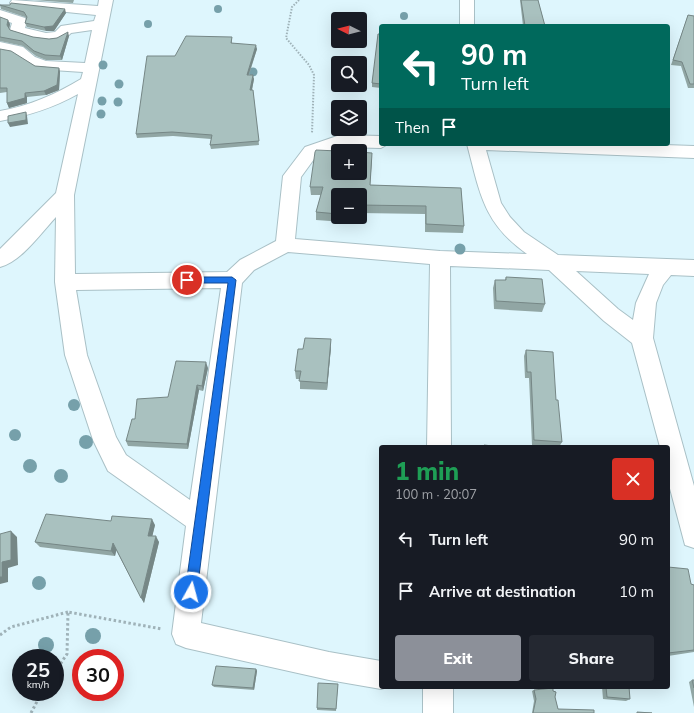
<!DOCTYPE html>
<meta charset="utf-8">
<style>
:root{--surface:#171b24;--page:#242831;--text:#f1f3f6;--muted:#9ea1a6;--accent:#8c9099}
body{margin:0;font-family:Mulish,sans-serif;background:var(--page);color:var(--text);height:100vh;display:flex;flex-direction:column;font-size:15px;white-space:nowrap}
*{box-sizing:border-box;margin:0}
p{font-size:13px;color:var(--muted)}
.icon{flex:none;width:22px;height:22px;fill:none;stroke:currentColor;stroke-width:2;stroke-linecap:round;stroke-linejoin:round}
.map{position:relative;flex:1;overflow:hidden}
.drawer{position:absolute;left:379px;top:445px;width:291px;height:244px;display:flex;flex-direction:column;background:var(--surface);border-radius:4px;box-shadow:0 4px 16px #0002}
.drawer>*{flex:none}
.top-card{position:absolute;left:379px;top:24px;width:291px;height:122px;border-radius:4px;box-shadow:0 4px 16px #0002;background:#00695c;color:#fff;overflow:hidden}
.needle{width:26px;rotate:276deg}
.fabs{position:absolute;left:331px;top:12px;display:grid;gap:8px}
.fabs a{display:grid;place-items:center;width:36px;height:36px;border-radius:4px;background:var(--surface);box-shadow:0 4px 16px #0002;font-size:20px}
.speed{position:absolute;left:12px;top:649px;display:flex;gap:8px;font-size:20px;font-weight:700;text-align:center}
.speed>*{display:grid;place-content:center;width:52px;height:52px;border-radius:50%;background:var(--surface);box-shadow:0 4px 16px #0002;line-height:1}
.speed small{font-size:10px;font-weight:400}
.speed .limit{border:6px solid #d22;background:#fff;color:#111}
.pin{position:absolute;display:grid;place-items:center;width:34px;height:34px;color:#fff;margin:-17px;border:2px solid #fff;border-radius:50%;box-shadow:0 1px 4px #0007}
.me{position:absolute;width:44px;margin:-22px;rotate:7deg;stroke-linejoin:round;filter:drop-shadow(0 0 3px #0008)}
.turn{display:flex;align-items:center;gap:14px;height:84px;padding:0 16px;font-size:18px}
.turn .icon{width:52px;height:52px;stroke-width:2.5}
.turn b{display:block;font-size:28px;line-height:34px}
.then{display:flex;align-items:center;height:38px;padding:0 16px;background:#0003;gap:8px;font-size:15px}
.round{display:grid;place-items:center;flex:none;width:42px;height:42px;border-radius:4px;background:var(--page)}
.overview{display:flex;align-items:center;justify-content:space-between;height:68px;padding:0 16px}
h1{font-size:24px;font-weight:800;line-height:30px;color:#1e9e55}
.cta{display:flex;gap:8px;margin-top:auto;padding:8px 16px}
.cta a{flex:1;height:46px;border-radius:4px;background:var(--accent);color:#fff;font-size:16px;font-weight:800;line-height:46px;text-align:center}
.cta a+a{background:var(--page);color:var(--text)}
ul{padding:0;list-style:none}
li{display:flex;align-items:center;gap:12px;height:52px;padding:0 16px}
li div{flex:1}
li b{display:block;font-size:15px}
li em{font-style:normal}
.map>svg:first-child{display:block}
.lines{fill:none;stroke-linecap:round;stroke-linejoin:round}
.minor-casing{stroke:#a9c0c6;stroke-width:2}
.path-far1{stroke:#9fb2b8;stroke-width:2;stroke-dasharray:1.5 1.5;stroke-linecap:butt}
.path{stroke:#9fb2b8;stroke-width:3;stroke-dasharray:2.5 2.5;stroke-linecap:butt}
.minor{fill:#fff;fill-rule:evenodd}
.tree{fill:#76a0aa}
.wall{fill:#91a6a4}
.shaded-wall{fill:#768786}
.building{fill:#a9c1bf;stroke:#768786}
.route{fill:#1a73e8;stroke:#114b97}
</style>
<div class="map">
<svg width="694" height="713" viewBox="0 0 694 713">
<rect width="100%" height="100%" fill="#def6fd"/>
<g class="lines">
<defs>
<path id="minor" d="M12,0l86,6 1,-6h14l-39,195 1,79 152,-2 13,-12 36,-19 7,-65 22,-29 35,-12 41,1v8h7l-7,4 -40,-1 -24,8 -16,22 -6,62 145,12 87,3c-44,-31 -47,-61 -60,-110h167l60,2v12l-208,-8 15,53 9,14 14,15 34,23 136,5v16l-23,-1 -8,10 -7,18 -3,35 41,148v62l-9,-3 -17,-64v-34h-8l-28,-104 -28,-22 -55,-51 -99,-4 1,181h-24l3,-183 -142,-12 -34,18 -12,13 -41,340 128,29 52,9v26h6l-6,2 -52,-9 -143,-32 -10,-4 -4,-10 14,-108 -78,-55 -15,-31 -28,-85 -10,-73 1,-65c-16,17 -34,44 -56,50v-18l56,-56 22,-99c-25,14 -51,22 -78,27v-10c29,-5 56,-17 81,-32l2,-7 -46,-3 -12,-6 -12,-9 -13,-2v-10l23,5 12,10 11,4 39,2 7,-33 -21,3c-15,17 -41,5 -59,0l-2,-3 2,-7 -12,-4v-9l25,8 2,3 -2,7 21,5 9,-1 6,-6 33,-5 2,-6 -79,-8 -5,-1 -2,-3zM576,271l73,3 -13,29 -3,17 -15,-11zM221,288l-31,212 -64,-45 -10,-18 -29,-82 -11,-65z
M460,0h14v26h-14z
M423,687h30v26h-30z"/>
</defs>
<use href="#minor" class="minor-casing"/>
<path class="path-far1" d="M299,0l-7,7 -6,31 23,27 5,10 -2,58"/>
<path class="path" d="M0,635l11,-8 57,-15
M55,672l12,-18 1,-42 94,17
M31,713l11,-21"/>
<use href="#minor" class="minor"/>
</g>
<g class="tree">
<circle cx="218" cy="9" r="4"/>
<circle cx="404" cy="16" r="4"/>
<circle cx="148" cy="24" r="4"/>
<circle cx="103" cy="65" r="4.5"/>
<circle cx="253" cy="72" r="4.5"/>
<circle cx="119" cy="84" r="4.5"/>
<circle cx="102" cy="101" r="4.5"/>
<circle cx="118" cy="102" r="4.5"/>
<circle cx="101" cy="114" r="4.5"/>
<circle cx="460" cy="249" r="5.5"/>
<circle cx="74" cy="405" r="6"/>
<circle cx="15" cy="435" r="6"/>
<circle cx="86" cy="442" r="7"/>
<circle cx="30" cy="466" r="7"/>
<circle cx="61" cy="476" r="7"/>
<circle cx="39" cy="583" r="7"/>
<circle cx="93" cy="636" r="8"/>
<circle cx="46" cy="645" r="8"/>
</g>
<path class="wall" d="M34,0h40l-1,3z
M520,0h18l7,26h-22z
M0,5l66,8 -12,18h-8l-19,-4 -2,-4 1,-5 -1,-1 -24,-8z
M688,15l6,1v72h-6l-7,-22 -10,-1z
M0,17l10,7 -1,5 1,1 23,7 16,2 20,-3 -7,24h-16l-10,-4 -13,-10 -23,-5z
M381,34v54l-9,-1v-4z
M232,37v6l25,6 -8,26 5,4 -2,11h1l6,55 -48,4 -1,-4 1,-6 -38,-3 -36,2 -1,-4 39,-78z
M0,49l35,17 24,2 1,4 -1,18 -13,5 -19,2v6l-18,5 -2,-5v-11l-7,1z
M372,161l-2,24 91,3 3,38 -1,7 -38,-1v-18l-65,-1v-18h-22v22h6v5l-28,-2v-8l5,-17h-10l-1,-8z
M506,277l39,27 -3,8 -48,-3 -1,-21 2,-8h10z
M331,347l-4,43 -27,-1v-10h-4l-1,-8 8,-22z
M526,350l30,50 6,42 -3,5 -27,-2 -3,-67h-4l-1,-22z
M208,368l-5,23 -4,-1 -11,59 -60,-3 -2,-5 9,-22 33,-22z
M111,521l44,4 -3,11 7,6 -15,61 -28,-53 -1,6 -75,-9 -5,-5z
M668,567l23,17 3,1v67l-26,4z
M256,669l1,2 -3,19 -40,-3 -2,-2z
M692,680h2v27l-5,-25z
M338,684l-2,27 -19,-1v-2z
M602,687h27l1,12 -4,2 -23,-2z
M534,690l21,7 3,12 36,4h-62l2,-12 -2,-10z"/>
<path class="shaded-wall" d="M65,9l1,4 -12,18h-8l-2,-4z
M8,20l2,4 -1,6 -2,-5z
M68,32l1,4 -7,24 -2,-4z
M256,45l1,4 -10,30v-4z
M59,68l1,4 -1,18 -13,5 -2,-4z
M253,75l1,4 -3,15 -1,-4z
M25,93l2,4v6l-18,5 -2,-5z
M26,112l1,4 1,8 -18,3 -2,-4z
M331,339v8l-4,43v-7z
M206,362l2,6 -5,23 -1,-5z
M197,385l2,5 -11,59 -1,-5z
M152,519l3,6 -4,17 -3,-6z
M11,531l6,6 1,28 -10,3v14l-8,2v-7l2,-15z
M156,536l3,6 -15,61 -3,-5z
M113,543l4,5 -2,8 -4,-5z
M256,669l1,2 -3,19 -1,-2z"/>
<path class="building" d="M521,0h17l7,26h-20z
M11,3l54,6 -12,17 -9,1 -19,-4 2,-6 -3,-5 -24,-7h10z
M688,15l6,1v68h-4l-8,-22 -9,-2z
M0,17l8,3 -1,5 3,5 23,7 16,2 8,-1 11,-6 -8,24 -15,-1 -11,-4 -12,-10 -22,-4z
M378,34h3v50l-9,-1z
M186,36l46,1 -1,6 25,2 -9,30h6l-3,15h3l6,51 -49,4 2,-10 -40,-3 -36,2 11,-78h28z
M0,49l11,2 24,15 24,2 -2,17 -13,6 -19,2v5l-18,5v-15h-7z
M26,112v8l-18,3v-7z
M316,150l22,1v22h22v-21l12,1 -2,32 91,3 3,38 -38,-2v-18l-66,-1v-10h-22v19l-22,-2 7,-25h-13l5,-35z
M506,277l36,2 3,25 -49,-3 -1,-21h11z
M305,338l26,1 -4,44 -28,-2 2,-10h-6l3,-22h5z
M526,350l27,2 3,48h2l4,42 -28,-2 -3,-68h-4z
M176,361l30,1 -4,24 -5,-1 -10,59 -61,-3 6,-22h3l2,-20 31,-2z
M484,445l17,2h-17z
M46,514l65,7 1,-5 40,3 -4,17h8l-15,62 -28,-55 -2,8 -76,-9z
M11,531v29l-9,2v15h-2v-43z
M668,567l20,2 3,15 3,1v65l-26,3z
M216,666l40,3 -3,19 -41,-3z
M692,680h2v8z
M318,683l20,1 -2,25 -19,-1z
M606,687h23l1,12 -23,-2z
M553,688v3l3,1 -1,5 3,12 36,1v3h-61l3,-14 -2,-9z
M637,712l15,1h-15z"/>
<path class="route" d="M187,277h45l4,3 -39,312 -2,4 -4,2 -4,-2 -2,-4 43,-309h-41l-5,-3z"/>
</svg>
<div class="fabs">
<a><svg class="needle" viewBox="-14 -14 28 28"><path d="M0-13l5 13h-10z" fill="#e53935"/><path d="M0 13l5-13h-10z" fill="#9ea1a6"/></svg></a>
<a><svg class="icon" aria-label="search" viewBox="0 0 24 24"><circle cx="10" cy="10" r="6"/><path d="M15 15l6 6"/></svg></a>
<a><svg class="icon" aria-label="layers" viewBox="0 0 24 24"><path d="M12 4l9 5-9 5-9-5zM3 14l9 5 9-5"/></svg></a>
<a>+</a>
<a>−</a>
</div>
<div class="speed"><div>25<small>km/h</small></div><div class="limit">30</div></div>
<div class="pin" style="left:187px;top:280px;background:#d93025"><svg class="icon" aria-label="arrive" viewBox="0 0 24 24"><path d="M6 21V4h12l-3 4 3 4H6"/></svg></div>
<svg class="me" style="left:191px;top:592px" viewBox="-20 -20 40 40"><circle r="17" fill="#1a73e8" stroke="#fff" stroke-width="3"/><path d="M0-11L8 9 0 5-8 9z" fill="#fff"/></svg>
<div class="top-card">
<div class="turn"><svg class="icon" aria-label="left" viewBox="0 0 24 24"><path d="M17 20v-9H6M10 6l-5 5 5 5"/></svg><div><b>90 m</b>Turn left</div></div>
<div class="then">Then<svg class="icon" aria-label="arrive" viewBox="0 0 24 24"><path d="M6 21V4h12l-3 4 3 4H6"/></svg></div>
</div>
<section class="drawer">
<div class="overview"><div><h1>1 min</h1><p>100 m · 20:07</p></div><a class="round" style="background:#d93025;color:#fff"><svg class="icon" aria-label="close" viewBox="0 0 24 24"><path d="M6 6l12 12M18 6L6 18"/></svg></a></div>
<ul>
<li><svg class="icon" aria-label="left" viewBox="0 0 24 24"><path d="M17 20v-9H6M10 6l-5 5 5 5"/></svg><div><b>Turn left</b></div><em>90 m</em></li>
<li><svg class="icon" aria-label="arrive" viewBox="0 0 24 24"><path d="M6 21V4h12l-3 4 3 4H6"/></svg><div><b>Arrive at destination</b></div><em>10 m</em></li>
</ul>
<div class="cta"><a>Exit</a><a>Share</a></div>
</section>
</div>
